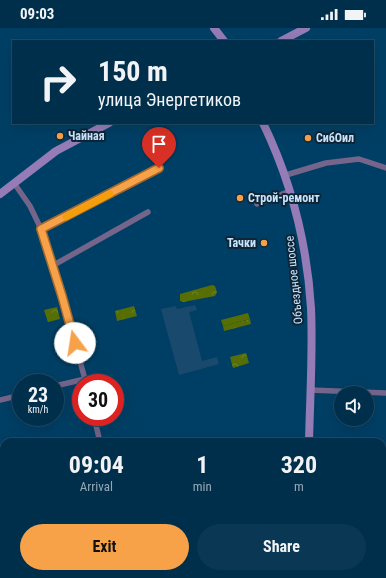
<!DOCTYPE html>
<meta charset="utf-8">
<style>
:root{--surface:#002f4c;--page:#0a3753;--text:#f1f3f6;--muted:#95a9b5;--line:#224a64;--accent:#f7a149}
body{margin:0;font-family:"Roboto Condensed",sans-serif;background:var(--page);color:var(--text);height:100vh;display:flex;flex-direction:column;font-size:15px;white-space:nowrap}
*{box-sizing:border-box;margin:0}
p{font-size:13px;color:var(--muted)}
.icon{flex:none;width:22px;height:22px;fill:none;stroke:currentColor;stroke-width:2;stroke-linecap:round;stroke-linejoin:round}
.map{position:relative;flex:1;overflow:hidden}
.details{position:absolute;left:0px;top:410px;width:386px;height:140px;display:flex;flex-direction:column;background:var(--surface);border-radius:12px 12px 0 0;box-shadow:0 4px 16px #0002,0 0 0 1px var(--line)}
.details>*{flex:none}
.banner{position:absolute;left:12px;top:12px;width:362px;height:84px;border-radius:0px;box-shadow:0 4px 16px #0002,0 0 0 1px var(--line);background:#002f4c;color:var(--text);overflow:hidden}
.controls{position:absolute;left:334px;top:358px;display:grid;gap:8px}
.controls a{display:grid;place-items:center;width:40px;height:40px;border-radius:50%;background:var(--surface);box-shadow:0 4px 16px #0002,0 0 0 1px var(--line);font-size:20px}
.speed{position:absolute;left:12px;top:346px;display:flex;gap:8px;font-size:20px;font-weight:700;text-align:center}
.speed>*{display:grid;place-content:center;width:52px;height:52px;border-radius:50%;background:var(--surface);box-shadow:0 4px 16px #0002,0 0 0 1px var(--line);line-height:1}
.speed small{font-size:10px;font-weight:400}
.speed .limit{border:6px solid #d22;background:#fff;color:#111}
.pin{position:absolute;display:grid;place-items:center;width:34px;height:34px;color:#fff;margin:-41px -17px;border-radius:50% 50% 50% 0;rotate:-45deg;box-shadow:0 0 4px #0007}
.pin .icon{rotate:45deg}
.me{position:absolute;width:44px;margin:-22px;rotate:346deg;stroke-linejoin:round;filter:drop-shadow(0 0 3px #0008)}
.turn{display:flex;align-items:center;gap:14px;height:84px;padding:0 20px;font-size:18px}
.turn .icon{width:52px;height:52px;stroke-width:2.5}
.turn b{display:block;font-size:28px;line-height:34px}
.eta{display:flex;justify-content:space-evenly;align-items:center;height:68px;text-align:center}
.eta b{font-size:24px;font-weight:700;line-height:28px}
.button{display:flex;gap:8px;margin-top:auto;padding:8px 20px}
.button a{flex:1;height:46px;border-radius:24px;background:var(--accent);color:#111;font-size:16px;font-weight:700;line-height:46px;text-align:center}
.button a+a{background:var(--page);color:var(--text)}
.status{display:flex;justify-content:space-between;align-items:center;height:28px;padding:0 20px;background:var(--surface);direction:ltr}
.status svg{height:11px;fill:currentColor}
.map>svg:first-child{display:block}
.built{fill:#19496c}
.park{fill:url(#park-crowns)}
.pitch{fill:#566e03}
.water{fill:url(#water-waves)}
.lines{fill:none;stroke-linecap:round;stroke-linejoin:round}
.street{stroke:#75658b;stroke-width:5.5}
.secondary{stroke:#957cb6;stroke-width:8}
.route-casing{stroke:#a1692f;stroke-width:10}
.route{stroke:#f7a149;stroke-width:7}
.slow{stroke:#f59e0b;stroke-width:7}
.poi-dot{fill:#f7a149;stroke:#0d2536;stroke-width:1.5}
.labels{text-anchor:middle;dominant-baseline:central;stroke-width:4;stroke-linejoin:round;paint-order:stroke}
.poi-label{font-size:12px;font-weight:bold;fill:#c9e5fd;stroke:#0d2536;text-anchor:start}
.street-label{font-size:12px;fill:#c9e5fd;stroke:#0d2536}
</style>
<div class="status"><b>09:03</b><svg viewBox="0 0 49 12"><path d="M0 12V9h3v3zM5 12V6h3v6zM10 12V3h3v9zM15 12V0h3v12zM26 1h20v11H26zM47 4h2v5h-2z"/></svg></div>
<div class="map">
<svg width="386" height="550" viewBox="0 0 386 550">
<defs>
<pattern id="park-crowns" width="20" height="18" patternUnits="userSpaceOnUse"><rect width="20" height="18" fill="#566e03"/><path d="M2 6a3 3 0 1 1 6 0M12 15a3 3 0 1 1 6 0" fill="none" stroke="#6d8329"/></pattern>
<pattern id="water-waves" width="16" height="10" patternUnits="userSpaceOnUse"><rect width="16" height="10" fill="#182c29"/><path d="M0 5q4-4 8 0t8 0" fill="none" stroke="#384a49"/></pattern>
</defs>
<rect width="100%" height="100%" fill="#003f65"/>
<path class="built" d="M195,277l2,5 -8,2 13,49 15,-4 2,7 -40,11 -18,-66 15,-3 1,3z"/>
<path class="park" d="M212,257l3,1 2,6 -2,4 -32,6 -3,-1v-7z
M134,278l3,10 -20,5 -2,-10z
M57,279l3,12 -12,3 -4,-12z
M250,291l1,5 -27,7 -1,-5z
M246,325l3,10 -16,5 -3,-11z"/>
<path class="pitch" d="M248,285l2,6 -27,7 -2,-6z"/>
<path class="water" d="M236,546h40l-2,4h-43z"/>
<g class="lines">
<path class="street" d="M286,147l40,-12 33,-4 27,9
M14,155l16,23 11,23 21,67 24,87
M257,176l33,-13
M41,201l118,-61
M52,238l96,-54
M55,358l30,-7
M310,362l76,3
M0,372l21,-5
M94,389l6,25
M0,442l4,-1
M0,522l4,-1
M134,546l2,4
M106,550l13,-4"/>
<path class="secondary" d="M214,0l10,13
M281,13l25,-13
M263,95c28,58 44,120 48,185 2,44 -1,89 -2,134
M0,166l56,-43 53,-28
M306,550v-4"/>
</g>
<g class="lines">
<defs>
<path id="route" d="M75,315l-13,-47 -21,-67 118,-61"/>
</defs>
<use href="#route" class="route-casing"/>
<use href="#route" class="route"/>
<path class="slow" d="M66,189l44,-23"/>
</g>
<g class="poi-dot">
<circle cx="60" cy="108" r="4"/>
<circle cx="308" cy="110" r="4"/>
<circle cx="240" cy="170" r="4"/>
<circle cx="264" cy="215" r="4"/>
</g>
<g class="labels">
<g class="poi-label">
<text x="68" y="108">Чайная</text>
<text x="316" y="110">СибОил</text>
<text x="248" y="170">Строй-ремонт</text>
<text x="256" y="215" text-anchor="end">Тачки</text>
</g>
<g class="street-label">
<text transform="translate(294 252) rotate(-96)">Объездное шоссе</text>
</g>
</g>
</svg>
<div class="controls">
<a><svg class="icon" aria-label="sound" viewBox="0 0 24 24"><path d="M4 9h4l5-4v14l-5-4H4zM17 9q2 3 0 6"/></svg></a>
</div>
<div class="speed"><div>23<small>km/h</small></div><div class="limit">30</div></div>
<div class="pin" style="left:159px;top:140px;background:#d93025"><svg class="icon" aria-label="arrive" viewBox="0 0 24 24"><path d="M6 21V4h12l-3 4 3 4H6"/></svg></div>
<svg class="me" style="left:75px;top:315px" viewBox="-20 -20 40 40"><circle r="19" fill="#fff"/><path d="M0-13L10 11 0 6-10 11z" fill="#f7a149"/></svg>
<div class="banner">
<div class="turn"><svg class="icon" aria-label="right" viewBox="0 0 24 24"><path d="M7 20v-9h11M14 6l5 5-5 5"/></svg><div><b>150 m</b>улица Энергетиков</div></div>
</div>
<section class="details">
<div class="eta">
<div><b>09:04</b><p>Arrival</p></div>
<div><b>1</b><p>min</p></div>
<div><b>320</b><p>m</p></div>
</div>
<div class="button"><a>Exit</a><a>Share</a></div>
</section>
</div>
